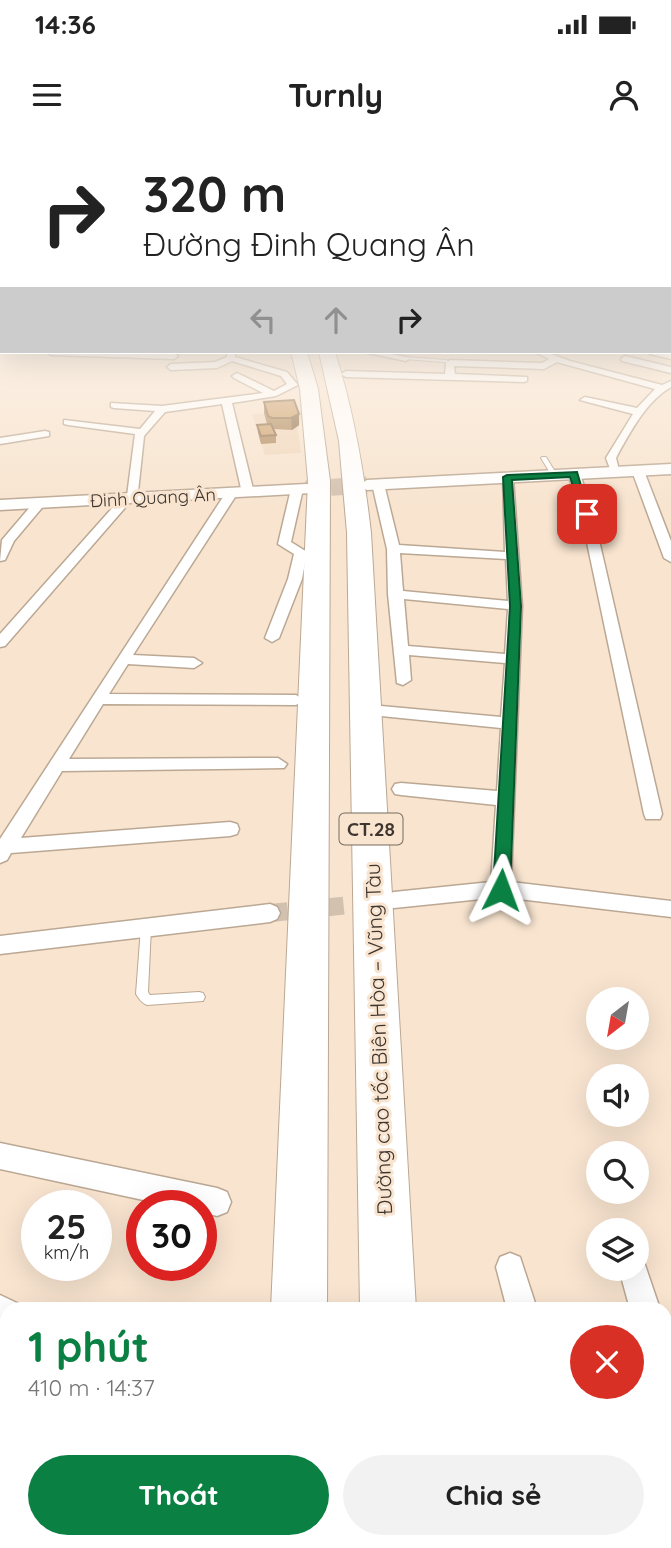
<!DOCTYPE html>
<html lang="vi">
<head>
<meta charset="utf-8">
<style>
  :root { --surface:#fff; --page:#f2f2f2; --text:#222; --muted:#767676; --accent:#0b8043 }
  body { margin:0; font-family:Quicksand,sans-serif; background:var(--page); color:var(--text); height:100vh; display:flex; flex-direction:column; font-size:26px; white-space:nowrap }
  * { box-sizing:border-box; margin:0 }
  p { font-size:23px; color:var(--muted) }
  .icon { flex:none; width:38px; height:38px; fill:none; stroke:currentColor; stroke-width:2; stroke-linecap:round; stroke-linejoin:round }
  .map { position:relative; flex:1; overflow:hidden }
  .drawer { position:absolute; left:0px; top:1162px; width:672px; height:247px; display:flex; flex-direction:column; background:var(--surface); border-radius:21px 21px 0 0; box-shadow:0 7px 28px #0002 }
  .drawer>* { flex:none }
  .banner { position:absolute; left:0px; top:0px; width:672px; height:214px; box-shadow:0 7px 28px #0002; background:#fff; color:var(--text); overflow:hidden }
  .needle { width:46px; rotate:211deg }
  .buttons { position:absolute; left:586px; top:847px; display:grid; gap:14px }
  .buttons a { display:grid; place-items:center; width:63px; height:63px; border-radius:50%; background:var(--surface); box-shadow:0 7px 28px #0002; font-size:35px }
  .speed { position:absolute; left:21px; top:1050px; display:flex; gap:14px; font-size:35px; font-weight:700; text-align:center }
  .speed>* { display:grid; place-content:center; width:91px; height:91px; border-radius:50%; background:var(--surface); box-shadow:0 7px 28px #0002; line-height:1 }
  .speed small { font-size:18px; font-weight:400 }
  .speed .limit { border:10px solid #d22; background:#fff; color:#111 }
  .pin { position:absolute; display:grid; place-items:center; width:60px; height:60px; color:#fff; margin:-30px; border-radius:14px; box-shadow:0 4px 10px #0006 }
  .me { position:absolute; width:77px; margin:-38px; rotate:3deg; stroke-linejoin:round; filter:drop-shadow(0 0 5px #0008) }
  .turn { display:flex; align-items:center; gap:24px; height:147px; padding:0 28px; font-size:32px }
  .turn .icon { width:91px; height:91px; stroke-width:2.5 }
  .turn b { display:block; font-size:49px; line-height:60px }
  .lanes { display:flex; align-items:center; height:66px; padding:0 28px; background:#0003; justify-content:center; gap:35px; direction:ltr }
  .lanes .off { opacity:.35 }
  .round { display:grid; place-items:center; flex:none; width:74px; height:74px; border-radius:37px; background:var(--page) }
  .head { display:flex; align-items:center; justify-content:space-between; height:119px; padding:0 28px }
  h1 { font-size:42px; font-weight:700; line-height:52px; color:var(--accent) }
  .cta { display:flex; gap:14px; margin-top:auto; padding:14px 28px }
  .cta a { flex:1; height:80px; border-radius:42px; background:var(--accent); color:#fff; font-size:28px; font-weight:700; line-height:80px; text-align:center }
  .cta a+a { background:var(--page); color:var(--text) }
  .status { display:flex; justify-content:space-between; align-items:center; height:49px; padding:0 35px; background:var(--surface); direction:ltr }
  .status svg { height:19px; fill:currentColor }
  header { display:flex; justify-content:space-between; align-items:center; height:91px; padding:0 28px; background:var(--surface); font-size:32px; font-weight:700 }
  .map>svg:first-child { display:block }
  .built { fill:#f1d8bd }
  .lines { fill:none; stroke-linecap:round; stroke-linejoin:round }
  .street-tunnel { stroke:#d3c1af; stroke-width:18; stroke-dasharray:18 10; stroke-linecap:butt }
  .secondary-tunnel { stroke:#d3c1af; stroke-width:17; stroke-dasharray:17 8; stroke-linecap:butt }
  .lane-casing { stroke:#bba894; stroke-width:2 }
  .street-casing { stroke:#bba894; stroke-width:3 }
  .secondary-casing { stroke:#bba894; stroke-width:3 }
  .highway-casing { stroke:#bba894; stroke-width:2 }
  .lane { fill:#fff; fill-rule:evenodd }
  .street { fill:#fff; fill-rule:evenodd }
  .secondary { fill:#fff; fill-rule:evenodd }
  .highway { fill:#fff; fill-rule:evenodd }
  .wall { fill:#b18a5c }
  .shaded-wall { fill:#90704b }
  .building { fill:#cea06b; stroke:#90704b; stroke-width:2 }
  .route { fill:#0b8043; stroke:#07532c; stroke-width:2 }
  .labels { text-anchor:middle; stroke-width:6; stroke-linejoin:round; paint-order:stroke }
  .far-street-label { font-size:18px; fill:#3e362e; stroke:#f8e4cf }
  .shield { fill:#f8e4cf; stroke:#766a5e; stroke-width:2 }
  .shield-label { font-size:19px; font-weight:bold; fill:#3e362e }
  .street-label { font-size:21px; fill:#3e362e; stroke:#f8e4cf }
</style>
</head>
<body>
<div class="status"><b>14:36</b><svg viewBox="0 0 49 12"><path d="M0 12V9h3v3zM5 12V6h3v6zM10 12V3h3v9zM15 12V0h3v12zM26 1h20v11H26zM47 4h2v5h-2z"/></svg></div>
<header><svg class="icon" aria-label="menu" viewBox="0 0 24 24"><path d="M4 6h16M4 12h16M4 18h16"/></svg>Turnly<svg class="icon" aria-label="person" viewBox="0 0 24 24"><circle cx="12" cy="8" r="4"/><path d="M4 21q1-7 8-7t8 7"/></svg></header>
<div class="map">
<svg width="671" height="1408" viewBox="0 0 671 1408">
  <rect width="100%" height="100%" fill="#f8e4cf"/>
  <path class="built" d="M304,271L298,289L301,313L265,315L252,274Z"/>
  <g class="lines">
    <path class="street-tunnel" d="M270,773L380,762"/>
    <path class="secondary-tunnel" d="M306,349L367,345"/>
    <g class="lane-casing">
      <path id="lane" d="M406,217L446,220L452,223L450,224L445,222L404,219Z
        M542,317H546L557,335L556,336H552L541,318Z
        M146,783L150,784L151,787L148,852L150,855L199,852L203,853L205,857L203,861L147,865C142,863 139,859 136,854L141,787L142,784Z"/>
    </g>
    <g class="street-casing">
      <path id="street" d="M0,175H2V177H0Z
        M0,204H2V210H0Z
        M47,212L174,213L178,216L174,219L51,215Z
        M227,212H235V217L287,232L298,245L276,256L232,263L254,353L252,355L242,353L222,264L165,272L144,296L137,361L130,362L5,506L0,507V494L122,357L127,356L135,294L68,285L64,284V280L140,289L155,271L114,268L111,267V263L162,266L263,253L234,238L232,236L237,233L274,251L287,244L281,236L232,221L217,228L171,230L167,227L171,224L215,222L227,217Z
        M363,212H382L410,218L406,221Z
        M535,212H546L570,221L662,245L671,241V247C646,262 633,288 619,312L616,318L620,334H612L606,318L633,274L580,260L585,257L637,268L655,249L557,222L544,229L454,226L455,234L527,237V241L524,242L346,237L341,234L346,231L445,234L446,223L450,220L542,223L549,219Z
        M649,212L671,213V219L650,214Z
        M625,216L671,227V233L622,221L621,219Z
        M45,291L49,292V296L0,304V298Z
        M638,328L644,331L671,401V422L664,418L632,331Z
        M574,331L580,334L593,374L662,674L660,679H646L644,674L581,374L568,334Z
        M503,335L513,337L522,466L511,742L671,761V777L501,757L394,768L387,766L384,760L387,754L394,752L491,742L496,665L401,655L395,654L392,649L395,644L401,643L497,651L501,588L381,576L373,571L381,566L501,577L505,523L409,515L411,540L403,545L397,543L388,454L387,409L372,344L378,341L384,344L399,405L505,412ZM400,413L506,419L508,461L403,451ZM404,459L508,469L505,514L408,506Z
        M297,346L303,349L291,402L307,412L302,439L279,498L272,502L265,498L288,439L294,414L278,404L291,349Z
        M231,351L237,354L133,515L194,518L202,523L194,528L128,524L109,554L296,555L304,560L296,565L103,564L69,619L278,618L287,624L284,628L62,631L21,698L230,682L237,684L239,689L237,694L230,696L11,713L7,720L0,723V699L225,354Z
        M36,360L46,363L14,401L5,420L0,421L2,400Z
        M270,764L277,767L280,773L277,779L270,782L0,814V796Z
        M0,1003L217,1048L227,1052L231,1062L227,1072L217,1076L201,1072V1066H171L0,1029Z
        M510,1113L520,1117L537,1169H507L496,1127L500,1117Z
        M637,1116L643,1119L660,1169H630L619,1129H637Z
        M0,1155L17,1163L20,1169H7V1188L0,1185Z
        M665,1219L671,1221V1270L665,1267Z
        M571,1402H605L607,1408H573Z"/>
    </g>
    <g class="secondary-casing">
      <path id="secondary" d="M671,324V334L367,350L359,345L367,340Z
        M306,344L312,345L314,349L312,353L0,370V360Z"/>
    </g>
    <g class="highway-casing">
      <path id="highway" d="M291,212H307L318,249L330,341L327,1169H271L308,341L300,249Z
        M319,212H335C354,272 364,331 371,393L416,1169H360L347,393L339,301Z
        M261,1402H327V1408H261Z
        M361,1402H427V1408H361Z"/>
    </g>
    <use href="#lane" class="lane"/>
    <use href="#street" class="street"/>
    <use href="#secondary" class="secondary"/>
    <use href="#highway" class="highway"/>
  </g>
  <path class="wall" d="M294,260L299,285L292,290L273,289L276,295V303L261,304L258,293L257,285L267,284L264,273V262Z"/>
  <path class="shaded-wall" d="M299,274V285L292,290L291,278Z"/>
  <path class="building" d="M294,260L299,274L291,278H272L268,276L264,262Z
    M271,284L276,295L261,296L257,285Z"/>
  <linearGradient id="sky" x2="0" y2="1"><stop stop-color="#78bede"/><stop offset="0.47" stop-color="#fcf3e9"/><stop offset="1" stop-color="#fcf3e9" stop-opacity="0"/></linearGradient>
  <rect width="671" height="372" fill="url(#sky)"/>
  <path class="route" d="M577,332L590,376L582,374L570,337L512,340L521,466L510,750L507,754H495L493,750L510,466L503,337L507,335Z"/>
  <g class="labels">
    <g class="far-street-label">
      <text transform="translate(153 358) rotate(-3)" y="6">Đinh Quang Ân</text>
    </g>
    <rect class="shield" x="339.5" y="673.5" width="63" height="31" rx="5"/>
    <g class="shield-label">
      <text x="371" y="696">CT.28</text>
    </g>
    <g class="street-label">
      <text transform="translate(379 899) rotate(-92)" y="7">Đường cao tốc Biên Hòa – Vũng Tàu</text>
    </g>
  </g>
</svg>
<div class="buttons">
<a><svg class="needle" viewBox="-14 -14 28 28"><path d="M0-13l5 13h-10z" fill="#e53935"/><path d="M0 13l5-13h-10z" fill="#767676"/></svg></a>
<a><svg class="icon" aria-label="sound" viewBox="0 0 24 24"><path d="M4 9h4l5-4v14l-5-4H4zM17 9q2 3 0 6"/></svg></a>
<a><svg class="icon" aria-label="search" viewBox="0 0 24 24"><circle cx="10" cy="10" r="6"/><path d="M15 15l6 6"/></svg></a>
<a><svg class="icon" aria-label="layers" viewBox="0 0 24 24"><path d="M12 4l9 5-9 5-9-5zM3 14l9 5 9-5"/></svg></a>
</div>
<div class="speed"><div>25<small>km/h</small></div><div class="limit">30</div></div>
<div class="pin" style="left:587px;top:374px;background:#d93025"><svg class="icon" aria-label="arrive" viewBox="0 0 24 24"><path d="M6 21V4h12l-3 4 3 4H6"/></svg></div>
<svg class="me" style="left:501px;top:750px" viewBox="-20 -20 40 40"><path d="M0-17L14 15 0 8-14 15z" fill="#0b8043" stroke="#fff" stroke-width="4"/></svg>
<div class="banner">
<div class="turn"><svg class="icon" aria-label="right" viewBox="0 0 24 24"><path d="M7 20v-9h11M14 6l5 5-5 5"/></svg><div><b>320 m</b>Đường Đinh Quang Ân</div></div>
<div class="lanes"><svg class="icon off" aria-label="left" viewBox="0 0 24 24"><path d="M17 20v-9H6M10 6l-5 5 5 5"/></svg><svg class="icon off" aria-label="ahead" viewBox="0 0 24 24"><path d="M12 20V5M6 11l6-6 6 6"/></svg><svg class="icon" aria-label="right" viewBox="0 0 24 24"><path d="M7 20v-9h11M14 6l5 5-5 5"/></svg></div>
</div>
<section class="drawer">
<div class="head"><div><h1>1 phút</h1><p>410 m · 14:37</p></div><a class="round" style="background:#d93025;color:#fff"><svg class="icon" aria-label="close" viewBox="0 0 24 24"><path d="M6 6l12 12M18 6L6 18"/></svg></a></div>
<div class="cta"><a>Thoát</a><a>Chia sẻ</a></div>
</section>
</div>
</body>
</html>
